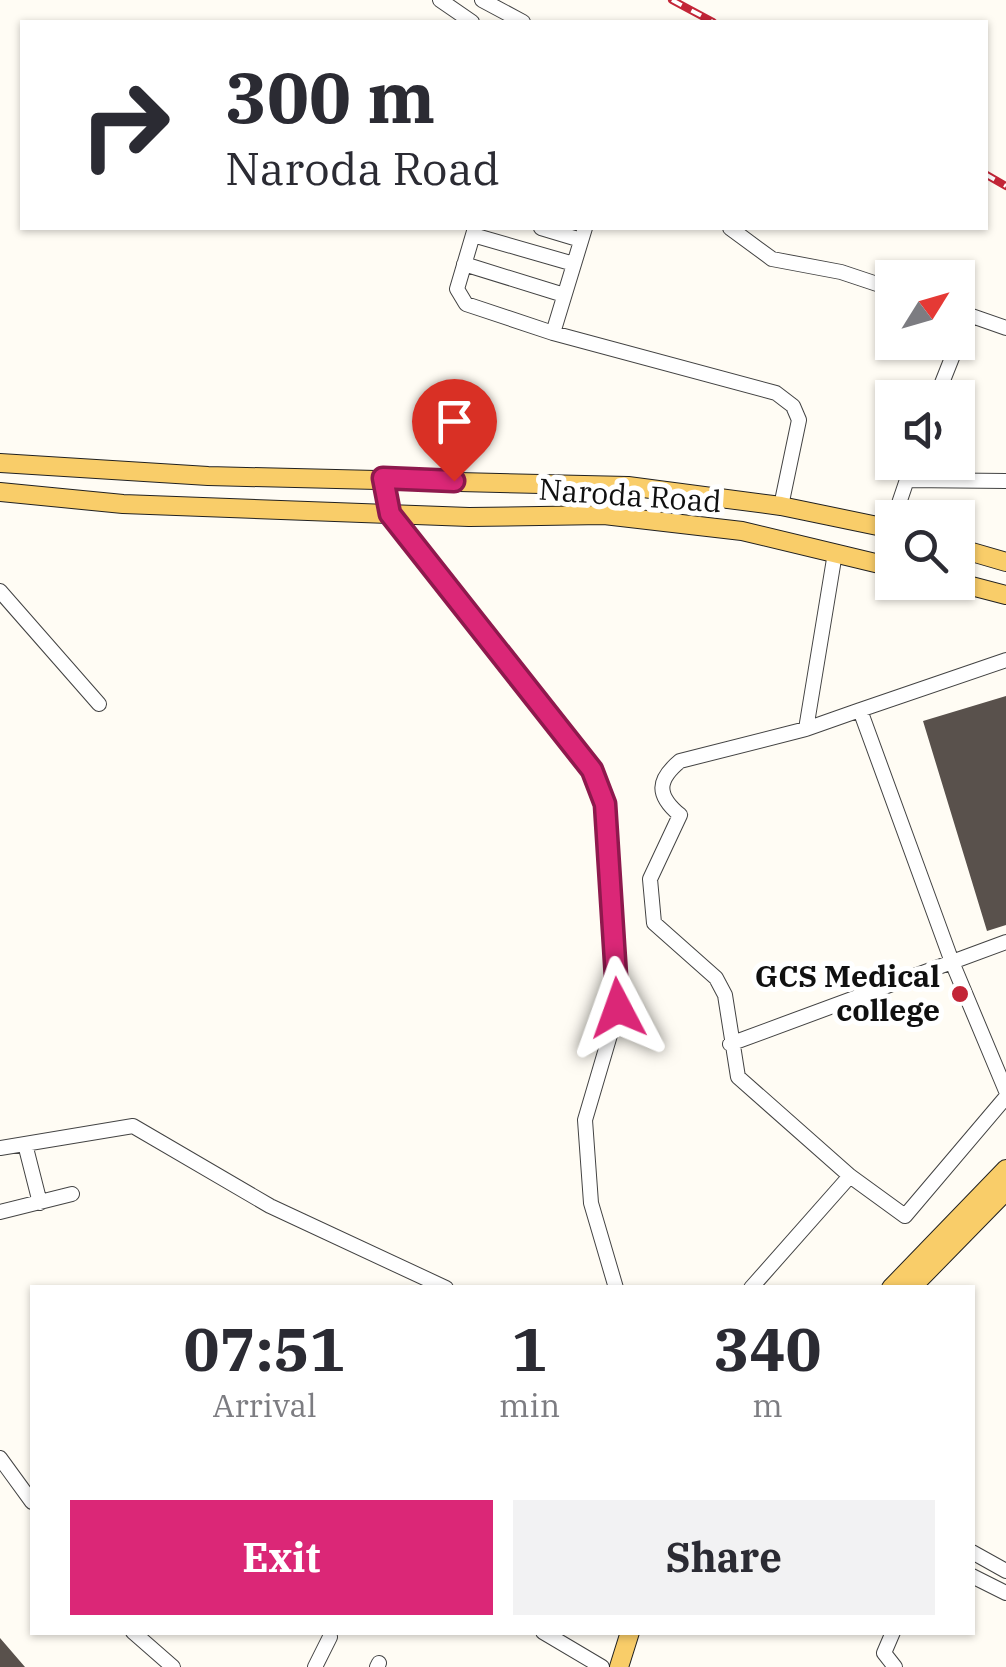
<!DOCTYPE html>
<html lang="en">
<head>
<meta charset="utf-8">
<style>
  :root { --surface:#fff; --page:#f2f2f3; --text:#2b2b33; --muted:#7c7c81; --accent:#db2777 }
  body { margin:0; font-family:"IBM Plex Serif",serif; background:var(--page); color:var(--text); height:100vh; display:flex; flex-direction:column; font-size:38px; white-space:nowrap }
  * { box-sizing:border-box; margin:0 }
  p { font-size:32px; color:var(--muted) }
  .icon { flex:none; width:55px; height:55px; fill:none; stroke:currentColor; stroke-width:2; stroke-linecap:round; stroke-linejoin:round }
  .map { position:relative; flex:1; overflow:hidden }
  .details { position:absolute; left:30px; top:1285px; width:945px; height:350px; display:flex; flex-direction:column; background:var(--surface); border-radius:0px; box-shadow:0 2px 8px #0004 }
  .details>* { flex:none }
  .hud { position:absolute; left:20px; top:20px; width:968px; height:210px; border-radius:0px; box-shadow:0 2px 8px #0004; background:#fff; color:var(--text); overflow:hidden }
  .needle { width:65px; rotate:53deg }
  .fabs { position:absolute; left:875px; top:260px; display:grid; gap:20px }
  .fabs a { display:grid; place-items:center; width:100px; height:100px; border-radius:0px; background:var(--surface); box-shadow:0 2px 8px #0004; font-size:50px }
  .pin { position:absolute; display:grid; place-items:center; width:85px; height:85px; color:#fff; margin:-102px -42px; border-radius:50% 50% 50% 0; rotate:-45deg; box-shadow:0 0 10px #0007 }
  .pin .icon { rotate:45deg }
  .me { position:absolute; width:110px; margin:-55px; rotate:356deg; stroke-linejoin:round; filter:drop-shadow(0 0 8px #0008) }
  .turn { display:flex; align-items:center; gap:35px; height:210px; padding:0 40px; font-size:45px }
  .turn .icon { width:130px; height:130px; stroke-width:2.5 }
  .turn b { display:block; font-size:70px; line-height:85px }
  .eta { display:flex; justify-content:space-evenly; align-items:center; height:170px; text-align:center }
  .eta b { font-size:60px; font-weight:800; line-height:70px }
  .button { display:flex; gap:20px; margin-top:auto; padding:20px 40px }
  .button a { flex:1; height:115px; border-radius:0px; background:var(--accent); color:#fff; font-size:40px; font-weight:800; line-height:115px; text-align:center }
  .button a+a { background:var(--page); color:var(--text) }
  .map>svg:first-child { display:block }
  .building { fill:#59514c }
  .lines { fill:none; stroke-linecap:round; stroke-linejoin:round }
  .minor-casing { stroke:#434343; stroke-width:16 }
  .major-casing { stroke:#212121; stroke-width:20 }
  .minor { stroke:#fff; stroke-width:14 }
  .major { stroke:#f9cd69; stroke-width:18 }
  .rail-casing { stroke:#c32537; stroke-width:8 }
  .rail { stroke:#fff; stroke-width:4; stroke-dasharray:11; stroke-linecap:butt }
  .route-casing { stroke:#8e194d; stroke-width:25 }
  .route { stroke:#db2777; stroke-width:18 }
  .poi-dot { fill:#c32537; stroke:#fff; stroke-width:4 }
  .labels { text-anchor:middle; stroke-width:10; stroke-linejoin:round; paint-order:stroke }
  .street-label { font-size:30px; fill:#101010; stroke:#fff }
  .poi-label { font-size:30px; font-weight:bold; fill:#101010; stroke:#fff; text-anchor:end }
</style>
</head>
<body>
<div class="map">
<svg width="1006" height="1667" viewBox="0 0 1006 1667">
  <rect width="100%" height="100%" fill="#fffcf4"/>
  <path class="building" d="M1006,696V925L987,931L923,721Z
    M0,1638L25,1667H0Z"/>
  <g class="lines">
    <g class="minor-casing">
      <path id="minor" d="M440,0L472,22
        M482,0L523,22
        M475,228L457,289L466,304L553,333L776,393L793,406L799,420L781,506
        M541,228L581,240
        M730,228L772,259L841,272L892,289
        M473,235L574,264
        M464,264L564,295
        M969,315L1006,328
        M553,333L585,228
        M936,398L969,315L958,312
        M383,478L390,514L569,737L592,770L605,804L618,1008L585,1120L591,1203L616,1288
        M907,480L1006,481
        M894,518L913,462
        M835,553L806,729L680,761C657,780 656,795 680,815L650,879L654,923L716,978L725,995L738,1077L850,1176L905,1216L1006,1097
        M0,591L99,704
        M860,710L1006,660
        M806,729L860,710L952,962L1006,942
        M730,1044L952,962L1006,1091
        M25,1144L40,1203
        M0,1148L133,1126L270,1206L446,1288
        M0,1212L72,1194
        M751,1288L850,1176
        M0,1458L32,1502
        M972,1552L1006,1571
        M972,1576L1006,1593
        M133,1632L173,1667
        M543,1632L602,1667
        M893,1632L884,1653L895,1667
        M315,1667L330,1637
        M377,1667L379,1663"/>
    </g>
    <g class="major-casing">
      <path id="major" d="M0,463L208,476L628,486L781,506L892,529
        M0,492L123,504L469,517L604,515L742,531L892,567
        M958,548L1006,562
        M956,582L1006,595
        M891,1288L1006,1169
        M911,1288L1006,1191
        M619,1667L630,1632"/>
    </g>
    <use href="#minor" class="minor"/>
    <use href="#major" class="major"/>
    <g class="rail-casing">
      <path id="rail" d="M672,0L713,22
        M985,174L1006,186"/>
    </g>
    <use href="#rail" class="rail"/>
  </g>
  <g class="lines">
    <g class="route-casing">
      <path id="route" d="M454,481L383,478L390,514L592,770L605,804L618,1008"/>
    </g>
    <use href="#route" class="route"/>
  </g>
  <circle class="poi-dot" cx="960" cy="994" r="10"/>
  <g class="labels">
    <g class="street-label">
      <text transform="translate(630 496) rotate(4)" y="10">Naroda Road</text>
    </g>
    <g class="poi-label">
      <text x="940" y="987">GCS Medical<tspan x="940" dy="34">college</tspan></text>
    </g>
  </g>
</svg>
<div class="fabs">
<a><svg class="needle" viewBox="-14 -14 28 28"><path d="M0-13l5 13h-10z" fill="#e53935"/><path d="M0 13l5-13h-10z" fill="#7c7c81"/></svg></a>
<a><svg class="icon" aria-label="sound" viewBox="0 0 24 24"><path d="M4 9h4l5-4v14l-5-4H4zM17 9q2 3 0 6"/></svg></a>
<a><svg class="icon" aria-label="search" viewBox="0 0 24 24"><circle cx="10" cy="10" r="6"/><path d="M15 15l6 6"/></svg></a>
</div>
<div class="pin" style="left:454px;top:481px;background:#d93025"><svg class="icon" aria-label="arrive" viewBox="0 0 24 24"><path d="M6 21V4h12l-3 4 3 4H6"/></svg></div>
<svg class="me" style="left:618px;top:1008px" viewBox="-20 -20 40 40"><path d="M0-17L14 15 0 8-14 15z" fill="#db2777" stroke="#fff" stroke-width="4"/></svg>
<div class="hud">
<div class="turn"><svg class="icon" aria-label="right" viewBox="0 0 24 24"><path d="M7 20v-9h11M14 6l5 5-5 5"/></svg><div><b>300 m</b>Naroda Road</div></div>
</div>
<section class="details">
<div class="eta">
<div><b>07:51</b><p>Arrival</p></div>
<div><b>1</b><p>min</p></div>
<div><b>340</b><p>m</p></div>
</div>
<div class="button"><a>Exit</a><a>Share</a></div>
</section>
</div>
</body>
</html>
